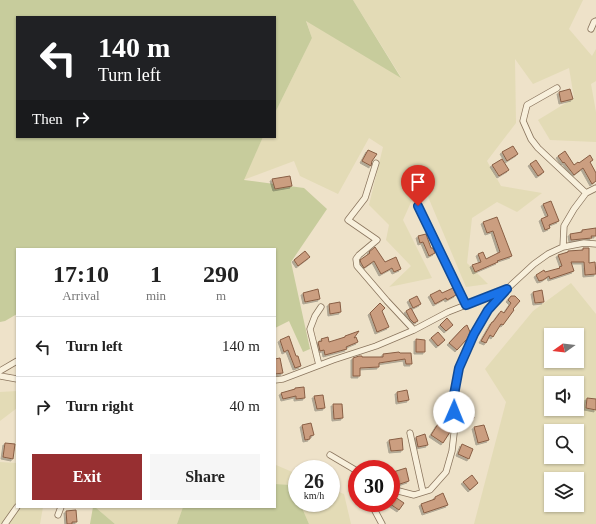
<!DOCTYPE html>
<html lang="en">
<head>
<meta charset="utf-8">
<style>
  :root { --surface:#fff; --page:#f6f6f6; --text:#222; --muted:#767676; --line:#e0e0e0; --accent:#972f31 }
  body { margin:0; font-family:Georgia,serif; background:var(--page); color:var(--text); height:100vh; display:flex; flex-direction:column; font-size:15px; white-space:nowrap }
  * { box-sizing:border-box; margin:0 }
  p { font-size:13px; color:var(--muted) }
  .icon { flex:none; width:22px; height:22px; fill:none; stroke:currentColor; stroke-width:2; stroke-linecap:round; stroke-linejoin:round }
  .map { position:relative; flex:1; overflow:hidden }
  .drawer { position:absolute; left:16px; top:248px; width:260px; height:260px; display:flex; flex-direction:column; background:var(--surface); border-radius:0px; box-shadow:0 1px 3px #0004 }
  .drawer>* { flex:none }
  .hud { position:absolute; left:16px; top:16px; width:260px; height:122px; border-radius:0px; box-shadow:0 1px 3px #0004; background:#202124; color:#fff; overflow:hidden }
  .needle { width:26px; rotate:256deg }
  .fabs { position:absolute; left:544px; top:328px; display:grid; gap:8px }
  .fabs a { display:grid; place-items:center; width:40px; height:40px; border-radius:0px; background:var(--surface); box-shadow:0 1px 3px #0004; font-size:20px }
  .speed { position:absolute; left:288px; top:460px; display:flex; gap:8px; font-size:20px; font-weight:700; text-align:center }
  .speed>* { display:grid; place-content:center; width:52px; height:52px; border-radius:50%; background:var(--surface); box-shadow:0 1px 3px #0004; line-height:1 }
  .speed small { font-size:10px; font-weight:400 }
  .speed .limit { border:6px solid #d22; background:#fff; color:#111 }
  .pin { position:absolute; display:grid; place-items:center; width:34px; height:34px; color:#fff; margin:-41px -17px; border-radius:50% 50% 50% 0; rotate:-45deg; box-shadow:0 0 4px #0007 }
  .pin .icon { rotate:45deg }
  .me { position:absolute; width:44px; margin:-22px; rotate:1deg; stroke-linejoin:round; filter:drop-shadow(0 0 3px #0008) }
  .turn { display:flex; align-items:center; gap:14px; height:84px; padding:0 16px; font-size:18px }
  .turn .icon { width:52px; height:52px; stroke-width:2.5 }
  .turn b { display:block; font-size:28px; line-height:34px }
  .then { display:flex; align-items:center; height:38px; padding:0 16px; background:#0003; gap:8px; font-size:15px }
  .eta { display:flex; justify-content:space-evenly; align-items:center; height:68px; text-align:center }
  .eta b { font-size:24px; font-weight:600; line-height:28px }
  .cta { display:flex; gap:8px; margin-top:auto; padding:8px 16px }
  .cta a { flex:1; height:46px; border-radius:0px; background:var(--accent); color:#fff; font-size:16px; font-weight:600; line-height:46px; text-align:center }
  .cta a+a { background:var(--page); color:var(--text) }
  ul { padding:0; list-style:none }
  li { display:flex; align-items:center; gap:12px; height:60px; padding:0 16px; border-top:1px solid var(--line) }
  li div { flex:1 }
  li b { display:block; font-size:15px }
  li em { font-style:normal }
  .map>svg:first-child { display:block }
  .farmland { fill:#e3dbb6; fill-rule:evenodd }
  .green { fill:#c7cc9c }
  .building { fill:#cb9e80; stroke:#885e44; filter:url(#shadow) }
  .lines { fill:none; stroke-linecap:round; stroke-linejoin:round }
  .minor-casing { stroke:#8a755e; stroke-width:7 }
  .minor { stroke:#f8f0dc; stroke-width:5.5 }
  .route-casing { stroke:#114b97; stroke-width:10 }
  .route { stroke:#1a73e8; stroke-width:7 }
</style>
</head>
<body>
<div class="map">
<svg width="596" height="524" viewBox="0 0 596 524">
  <defs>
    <filter id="shadow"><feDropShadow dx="-2" dy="2" stdDeviation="0" flood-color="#0004"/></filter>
  </defs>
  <rect width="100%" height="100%" fill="#eee2c9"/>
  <path class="farmland" d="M353,0H583L569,29L592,56L596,49V81L591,84L596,112V142L550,140L538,120L574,98L569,68L533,84L515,59L516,123L487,161L501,186L542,193L517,212L497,202L472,218L467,263L488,284L466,287L421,180L403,220L432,278L389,287L411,266L386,240L389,225L369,205L383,147L369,138L338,194L300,176L294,161L243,180L263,137H275V113L312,38L306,20L401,77Z
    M571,283L596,314V524H474L506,402L485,369L533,311ZM551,335H577V361H551ZM551,383H577V409H551ZM551,431H577V457H551ZM551,479H577V505H551Z
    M17,391V408L0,421V392Z
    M0,462L17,463V507H43L40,524H0Z
    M276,465L297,474V495L293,485L275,484V466Z
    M331,489L344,494L351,524H309L300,503H331Z
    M95,507H183L177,524H115Z"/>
  <path class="green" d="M0,0H353L401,78L306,21L312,38L275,113V17H17V137H263L244,180L304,188L327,209L291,262L310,349L303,352L289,321L275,328V249H17V314L5,321L0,322Z
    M275,484L293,485L297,495V503H300L309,524H177L183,507H275Z
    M93,507H95L115,524H90Z"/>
  <path class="building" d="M570,89L573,99L561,102L559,92Z
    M513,146L518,154L507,161L502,152Z
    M368,150L377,154L372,161L371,166L362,161Z
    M565,151L574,165L578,162L579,163L590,155L593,160L590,162L596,173V181L592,184L583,168L574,175L564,162L563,163L558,156Z
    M502,159L509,170L499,176L492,165Z
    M536,160L544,172L538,176L530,164Z
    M290,176L292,186L275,189L272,179Z
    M551,201L559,221L549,225L550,228L545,230L541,219L548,216L543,204Z
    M497,217L512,256L497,261L498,262L475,272L472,265L481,262L478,254L483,252L486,259L500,252L493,231L487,233L483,222Z
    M596,228V236H591L592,238L571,240L570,234L582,232V230Z
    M426,234L431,248H433L435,253L429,256L423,242L420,243L418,236Z
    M375,247L385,262L396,257L401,269L394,272L392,268L381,274L374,261L364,268L361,263L360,260L370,253L369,252Z
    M583,248H589V263L595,262L596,274L585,275L584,262H571L574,271L550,279L549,276L543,280L539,281L536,275L544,270L545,272L560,268L559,267L562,266L558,255L568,252V251L583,250Z
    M305,251L310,257L298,266L294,260Z
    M453,288L456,295L447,300L446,298L435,304L430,295L440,290L442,293Z
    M318,289L320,299L305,302L303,293Z
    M542,290L544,302L535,303L533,292Z
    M417,296L421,304L413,308L409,300Z
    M511,296H515L520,301L513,309L514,310L503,325L501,324L493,337L490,335L486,343L481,341L492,322H493L501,311L504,313L511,303L508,300Z
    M340,302L341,312L330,314L329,304Z
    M380,303L385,308L382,311L389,327L377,332L370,313Z
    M411,308L418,321L414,323L410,319L406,311Z
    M447,318L453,325L446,331L440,325Z
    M467,325L470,332L467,340H466L457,350L449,343L464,327Z
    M359,331L354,338L356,337L358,342L346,347L347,349L325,355L324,350L320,351L318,342L322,341L321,339L328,337L329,342L345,337V336Z
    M438,332L445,340L438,346L431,338Z
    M289,336L296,356H298L301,366L295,368L288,350L284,352L280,340Z
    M416,339L425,340V352H416Z
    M399,352L400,353H411L412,364H406L405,359L379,363V367L360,368V376H353V358L359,356H362V357H383V354Z
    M280,358L283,373L275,374V359Z
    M304,387L305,398L296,399V396L283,399L281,393L295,389V388Z
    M407,390L409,400L398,402L397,392Z
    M323,395L325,408L317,409L314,396Z
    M587,398L596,399V410L586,408Z
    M333,404H342L343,418L334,419Z
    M470,406L474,418L466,421L461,408Z
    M311,423L314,435L310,436V439L305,440L302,425Z
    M438,424L450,432L443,443L431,435Z
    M484,425L489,440L478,443L474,427Z
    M425,434L428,445L418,447L416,437Z
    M402,438L403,450L391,451L389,440Z
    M5,443L15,444L13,459L3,457Z
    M462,444L473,449L469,459L458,454Z
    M406,468L409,481L397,485L393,472Z
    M472,475L478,483L470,490L463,482Z
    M443,493L448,505L424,513L421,504L435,499V497Z
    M395,497L404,503L399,510L390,504L391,503V502Z
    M76,510L77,522H72V524H67L66,511Z"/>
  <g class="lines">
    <g class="minor-casing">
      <path id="minor" d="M591,29L594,22L596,21
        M557,88L527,105L523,121L531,139L538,148L586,193
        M376,163L365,198L348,220L377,240L359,255L356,259L357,266L387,301L414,330
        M417,206L466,305
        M563,247L564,226L574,209L586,193L596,188
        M319,365L310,329L315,316L321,307
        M0,371L17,361
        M0,376L17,379
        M275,380L283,379L333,360L376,346L414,330L448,312L507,289L534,264L548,254L563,247L584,243L596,244
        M410,433L423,492
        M330,455L357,471
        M391,489L414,495L430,490L446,472L452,451L455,425L453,400L459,368L474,334L488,310L506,291
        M377,503L374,509L382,524
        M58,515L61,507
        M5,524L17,507"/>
    </g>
    <use href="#minor" class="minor"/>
  </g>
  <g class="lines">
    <g class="route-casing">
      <path id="route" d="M418,206L466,305L507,289L488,310L474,334L459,368L453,400L454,412"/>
    </g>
    <use href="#route" class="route"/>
  </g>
</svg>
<div class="fabs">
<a><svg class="needle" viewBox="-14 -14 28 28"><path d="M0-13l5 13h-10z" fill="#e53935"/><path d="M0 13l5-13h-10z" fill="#767676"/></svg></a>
<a><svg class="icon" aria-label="sound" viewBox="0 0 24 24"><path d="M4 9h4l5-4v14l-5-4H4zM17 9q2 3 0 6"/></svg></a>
<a><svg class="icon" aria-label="search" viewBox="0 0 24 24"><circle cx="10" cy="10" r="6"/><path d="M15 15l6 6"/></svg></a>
<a><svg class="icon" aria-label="layers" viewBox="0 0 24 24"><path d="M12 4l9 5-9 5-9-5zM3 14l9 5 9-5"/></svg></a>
</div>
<div class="speed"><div>26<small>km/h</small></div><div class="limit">30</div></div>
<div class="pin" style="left:418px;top:206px;background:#d93025"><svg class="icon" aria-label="arrive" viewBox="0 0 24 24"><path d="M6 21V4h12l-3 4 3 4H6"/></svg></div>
<svg class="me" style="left:454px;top:412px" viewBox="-20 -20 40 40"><circle r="19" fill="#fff"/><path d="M0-13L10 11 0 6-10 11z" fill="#1a73e8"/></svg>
<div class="hud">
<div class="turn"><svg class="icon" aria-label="left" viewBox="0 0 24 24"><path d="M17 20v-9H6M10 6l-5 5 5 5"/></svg><div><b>140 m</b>Turn left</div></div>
<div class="then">Then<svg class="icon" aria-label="right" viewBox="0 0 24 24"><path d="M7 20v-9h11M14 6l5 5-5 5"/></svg></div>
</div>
<section class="drawer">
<div class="eta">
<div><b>17:10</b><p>Arrival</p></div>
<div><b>1</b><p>min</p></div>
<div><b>290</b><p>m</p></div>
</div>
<ul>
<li><svg class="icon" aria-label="left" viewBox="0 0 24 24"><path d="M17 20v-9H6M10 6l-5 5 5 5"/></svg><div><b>Turn left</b></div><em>140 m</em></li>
<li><svg class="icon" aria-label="right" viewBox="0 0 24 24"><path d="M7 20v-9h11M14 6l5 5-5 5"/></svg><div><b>Turn right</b></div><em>40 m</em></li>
</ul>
<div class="cta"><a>Exit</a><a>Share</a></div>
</section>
</div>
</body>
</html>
